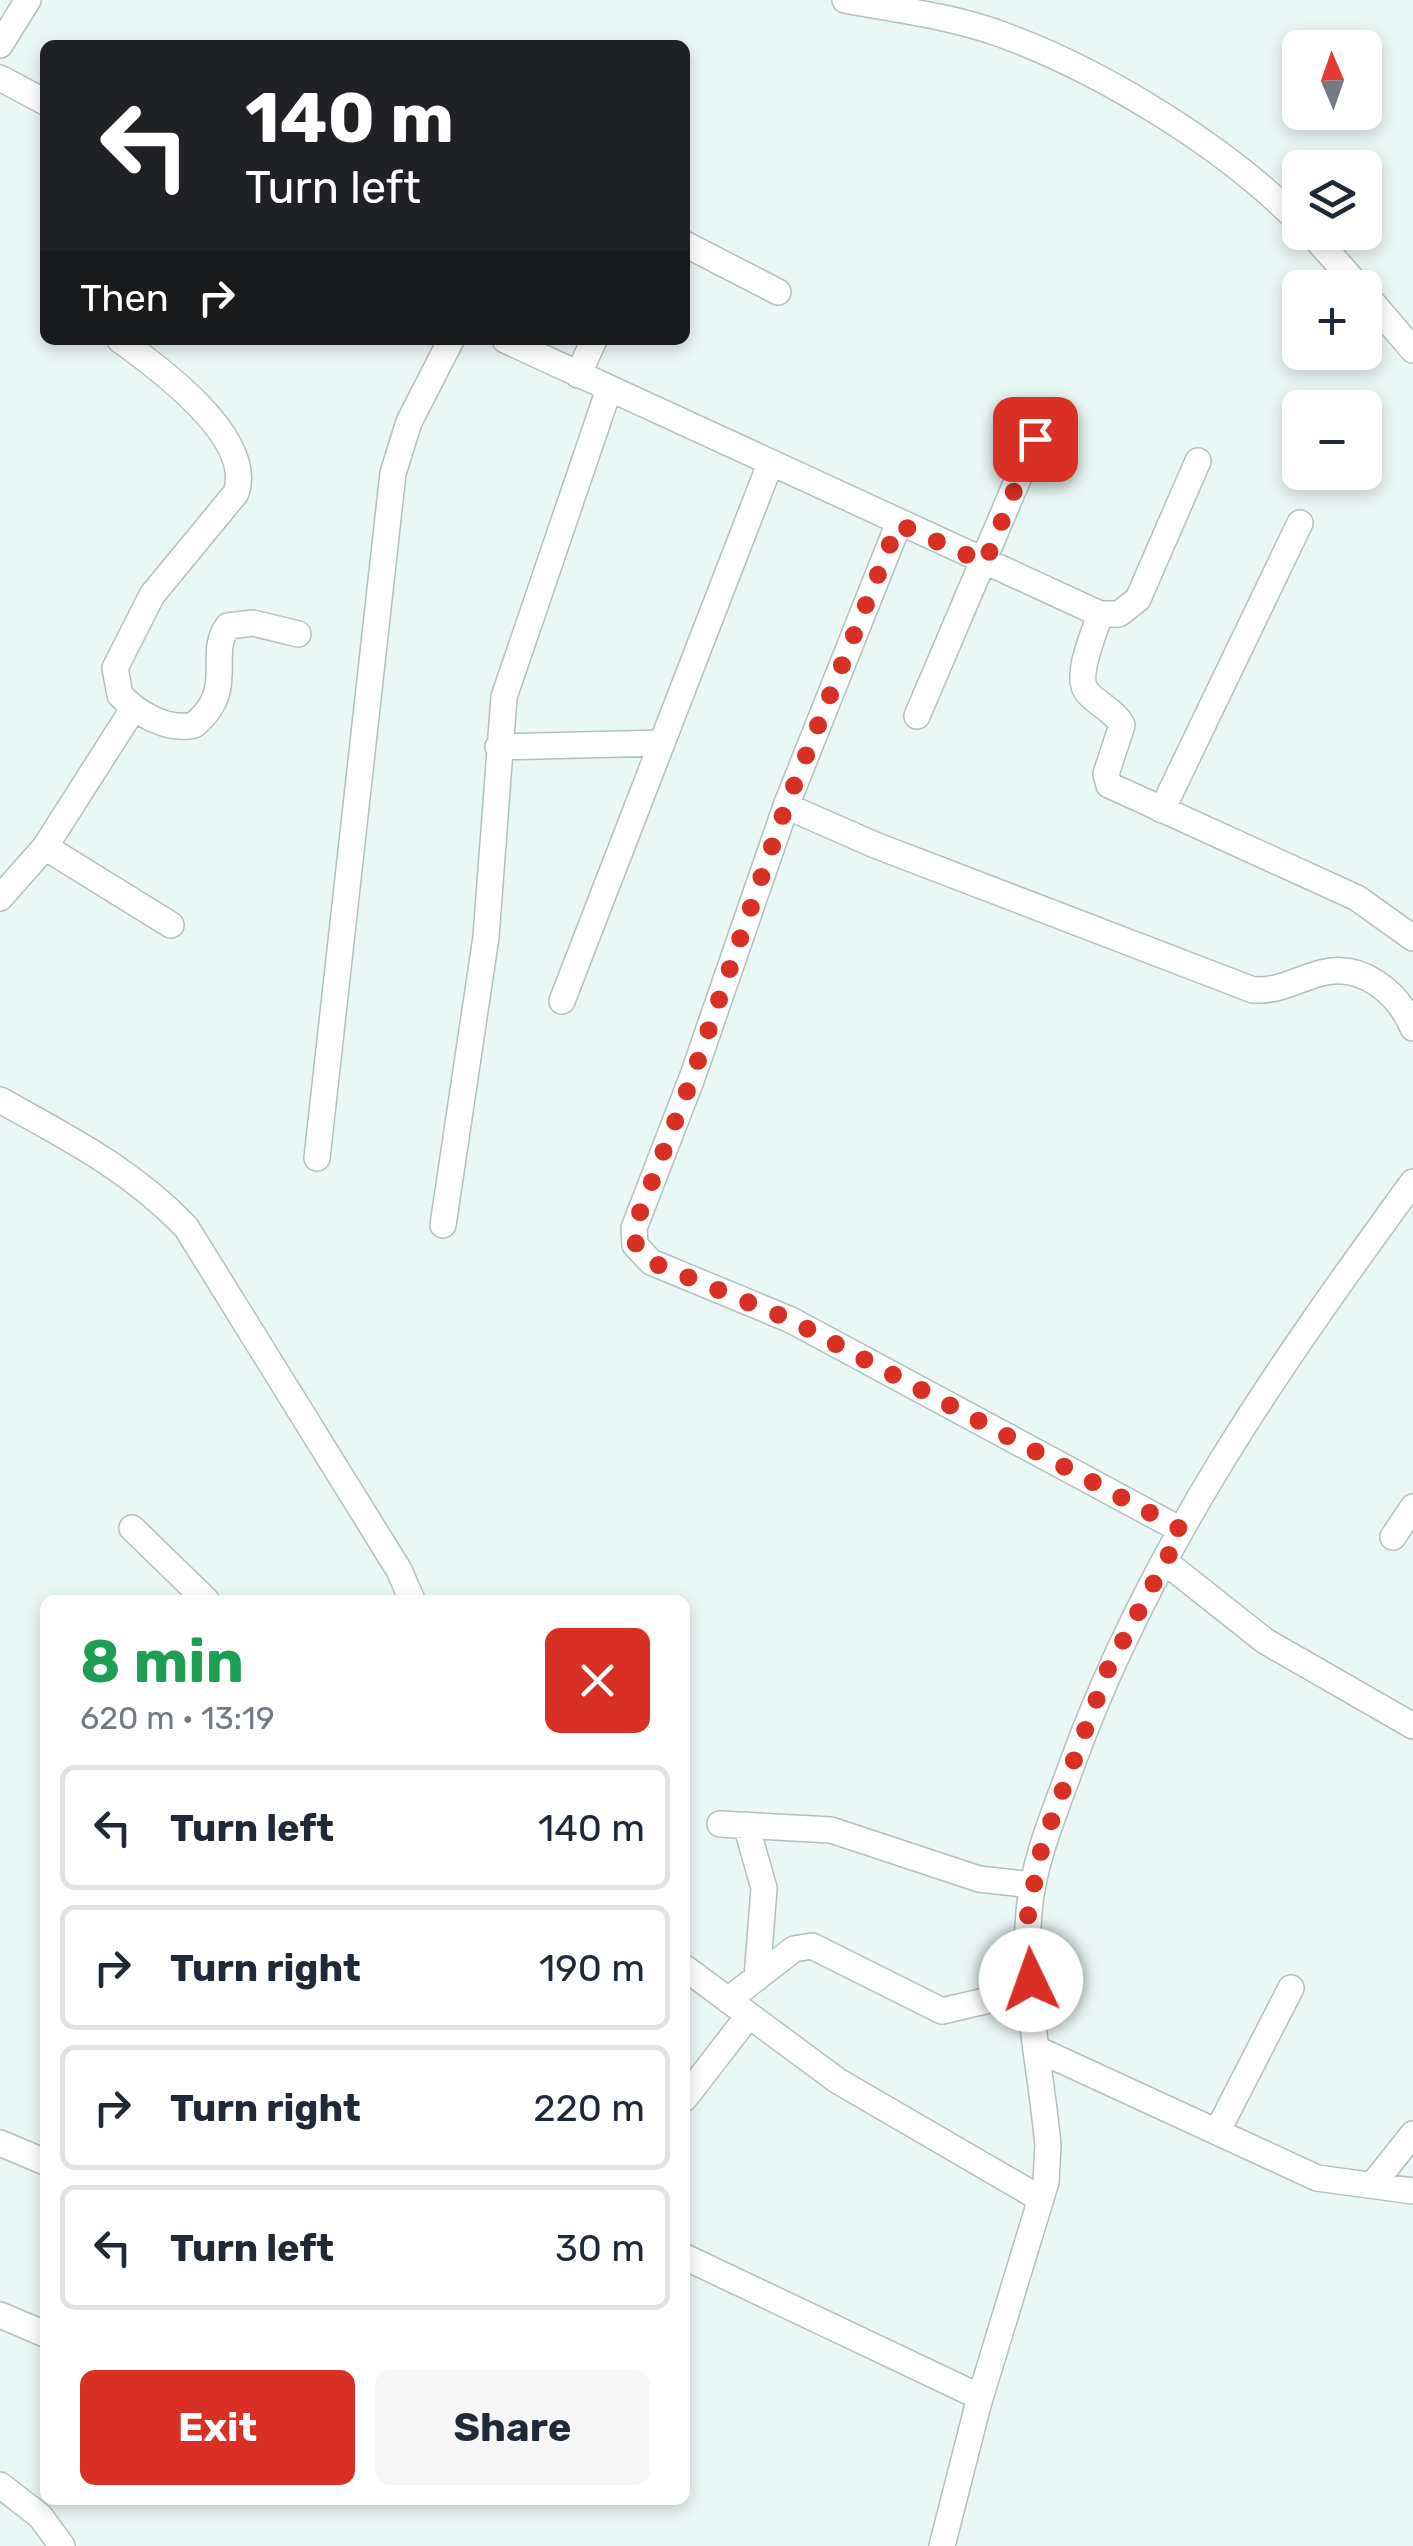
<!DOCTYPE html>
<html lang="en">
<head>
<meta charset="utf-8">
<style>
  :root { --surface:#fff; --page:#f6f6f7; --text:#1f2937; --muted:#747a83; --line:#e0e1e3; --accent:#d93025 }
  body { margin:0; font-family:Rubik,sans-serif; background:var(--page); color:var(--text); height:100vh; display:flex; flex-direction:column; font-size:38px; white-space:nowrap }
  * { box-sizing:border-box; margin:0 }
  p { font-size:32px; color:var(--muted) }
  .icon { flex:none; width:55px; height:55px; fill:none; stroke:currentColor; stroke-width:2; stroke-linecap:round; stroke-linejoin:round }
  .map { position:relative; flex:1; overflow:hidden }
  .sheet { position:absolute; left:40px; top:1595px; width:650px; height:910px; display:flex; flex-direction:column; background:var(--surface); border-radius:15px; box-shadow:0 5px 15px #0003 }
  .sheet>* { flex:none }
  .hud { position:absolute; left:40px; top:40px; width:650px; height:305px; border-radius:15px; box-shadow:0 5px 15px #0003; background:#202124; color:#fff; overflow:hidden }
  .needle { width:65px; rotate:358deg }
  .buttons { position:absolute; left:1282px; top:30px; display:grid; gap:20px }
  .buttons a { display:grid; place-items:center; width:100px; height:100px; border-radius:15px; background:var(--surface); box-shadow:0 5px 15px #0003; font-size:50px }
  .pin { position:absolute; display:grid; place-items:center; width:85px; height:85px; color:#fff; margin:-42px; border-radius:20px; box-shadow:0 5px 15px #0006 }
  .me { position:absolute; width:110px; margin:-55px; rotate:357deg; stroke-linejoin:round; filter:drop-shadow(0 0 8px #0008) }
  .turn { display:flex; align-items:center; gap:35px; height:210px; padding:0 40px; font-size:45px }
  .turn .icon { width:130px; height:130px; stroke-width:2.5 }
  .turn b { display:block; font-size:70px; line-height:85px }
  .then { display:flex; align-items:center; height:95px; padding:0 40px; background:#0003; gap:20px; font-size:38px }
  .round { display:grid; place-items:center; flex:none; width:105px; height:105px; border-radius:15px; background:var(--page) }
  .summary { display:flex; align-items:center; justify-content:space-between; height:170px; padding:0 40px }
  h1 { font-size:60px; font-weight:700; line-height:75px; color:#1e9e55 }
  .button { display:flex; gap:20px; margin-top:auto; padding:20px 40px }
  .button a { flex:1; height:115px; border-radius:15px; background:var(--accent); color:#fff; font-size:40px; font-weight:700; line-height:115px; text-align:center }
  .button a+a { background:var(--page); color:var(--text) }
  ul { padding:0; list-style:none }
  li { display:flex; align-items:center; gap:30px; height:125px; margin:0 20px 15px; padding:0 20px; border:5px solid var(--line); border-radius:15px }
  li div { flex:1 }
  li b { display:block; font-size:38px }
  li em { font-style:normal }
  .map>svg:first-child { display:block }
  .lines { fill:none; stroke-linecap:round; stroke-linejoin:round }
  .street-casing { stroke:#b2c0be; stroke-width:28 }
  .street { stroke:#fff; stroke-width:25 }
  .route { stroke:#d93025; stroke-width:18; stroke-dasharray:0 32.4 }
</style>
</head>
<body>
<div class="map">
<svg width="1413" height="2546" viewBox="0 0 1413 2546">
  <rect width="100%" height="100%" fill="#e9f7f5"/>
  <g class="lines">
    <g class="street-casing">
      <path id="street" d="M845,0C897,10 953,16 1003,35C1102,71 1226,147 1300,223
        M0,45L28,0
        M0,78L45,102
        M1310,232L1360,288
        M685,244L778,292
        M1365,294L1413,350
        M120,340C159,368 255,438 236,493L152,595L115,668L120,695C138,714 167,731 194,725C238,689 206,655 228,626L253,623L298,634
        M505,340L1100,614H1119L1138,599L1198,461
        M578,375L594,340
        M898,525L786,806L692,1078L634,1228L635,1245L651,1262L791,1320L1181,1530
        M1100,614C1095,632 1074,676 1087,692C1098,705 1114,710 1122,725L1106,774L1109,785L1357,898L1413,938
        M917,716L1035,439
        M498,747L662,743
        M786,806L875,845L1253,990C1281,991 1295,980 1321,973C1361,962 1398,992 1413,1028
        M1162,810L1300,523
        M45,847L171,925
        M0,898L45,847L133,709
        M562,1001L770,464
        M0,1100C70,1139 130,1169 186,1227L399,1570L412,1600
        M317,1158L393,473L409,422L451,340
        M443,1225L486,937L504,697L609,389
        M132,1528L206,1600
        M1393,1537L1413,1507
        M1164,1561L1265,1641L1413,1726
        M720,1824L831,1830L979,1879L1033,1885
        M746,1825L764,1888L757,1978
        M685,1968L838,2081L1041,2199
        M728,2000L794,1949L812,1946L942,2011L1032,1990
        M1039,2050L1317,2178L1413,2191
        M685,2098L749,2015
        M1217,2132L1291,1988
        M0,2143L45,2162
        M1374,2183L1413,2134
        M685,2257L980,2397
        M0,2315L45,2334
        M0,2485L40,2516L62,2546
        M942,2546L978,2405L1046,2182L1048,2145C1041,2070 1022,1987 1029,1912C1033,1862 1054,1814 1071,1767C1150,1549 1278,1367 1413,1182"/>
    </g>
    <use href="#street" class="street"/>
  </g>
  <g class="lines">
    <path class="route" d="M1031,1980L1028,1914L1042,1846L1108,1669L1182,1530L791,1320L651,1262L636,1245L634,1228L692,1078L786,806L898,524L985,563L1035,439"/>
  </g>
</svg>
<div class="buttons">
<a><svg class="needle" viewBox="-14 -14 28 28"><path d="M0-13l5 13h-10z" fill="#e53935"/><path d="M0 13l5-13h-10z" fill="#747a83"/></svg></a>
<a><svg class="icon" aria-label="layers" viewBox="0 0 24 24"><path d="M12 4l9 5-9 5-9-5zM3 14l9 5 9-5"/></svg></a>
<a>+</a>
<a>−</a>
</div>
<div class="pin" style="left:1035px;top:439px;background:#d93025"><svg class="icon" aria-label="arrive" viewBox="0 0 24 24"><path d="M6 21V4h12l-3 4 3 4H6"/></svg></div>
<svg class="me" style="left:1031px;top:1980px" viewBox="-20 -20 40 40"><circle r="19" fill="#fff"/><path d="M0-13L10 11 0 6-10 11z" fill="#d93025"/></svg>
<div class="hud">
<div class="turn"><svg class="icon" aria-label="left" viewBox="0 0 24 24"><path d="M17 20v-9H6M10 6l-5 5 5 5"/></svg><div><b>140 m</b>Turn left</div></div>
<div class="then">Then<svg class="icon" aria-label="right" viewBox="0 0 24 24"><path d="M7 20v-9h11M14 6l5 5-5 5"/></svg></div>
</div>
<section class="sheet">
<div class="summary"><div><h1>8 min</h1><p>620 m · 13:19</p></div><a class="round" style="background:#d93025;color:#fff"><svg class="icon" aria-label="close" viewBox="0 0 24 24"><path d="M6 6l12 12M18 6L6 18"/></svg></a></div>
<ul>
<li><svg class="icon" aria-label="left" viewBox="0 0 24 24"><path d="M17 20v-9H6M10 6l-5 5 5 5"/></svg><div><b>Turn left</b></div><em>140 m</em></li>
<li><svg class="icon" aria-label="right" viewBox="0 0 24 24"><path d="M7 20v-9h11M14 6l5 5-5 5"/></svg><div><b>Turn right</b></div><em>190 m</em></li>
<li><svg class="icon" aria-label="right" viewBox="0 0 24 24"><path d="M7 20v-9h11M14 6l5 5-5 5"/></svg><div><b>Turn right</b></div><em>220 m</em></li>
<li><svg class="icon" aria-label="left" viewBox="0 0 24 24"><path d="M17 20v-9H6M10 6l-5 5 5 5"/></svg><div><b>Turn left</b></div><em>30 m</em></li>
</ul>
<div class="button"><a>Exit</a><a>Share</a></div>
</section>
</div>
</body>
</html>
